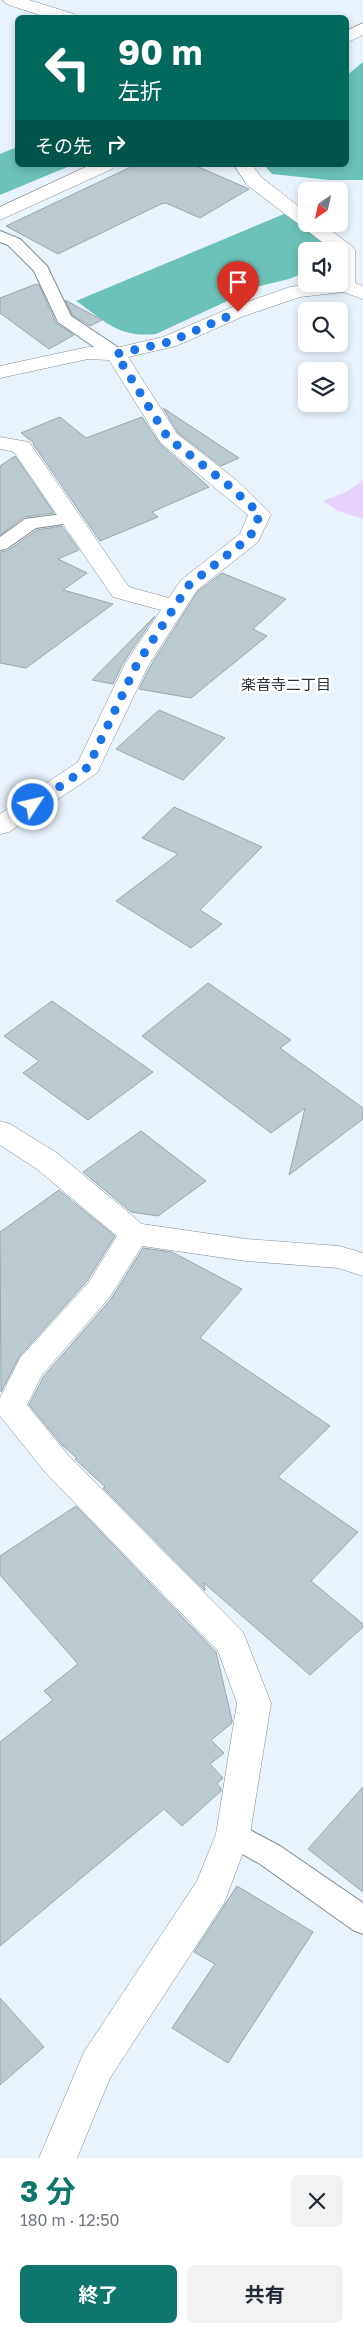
<!DOCTYPE html>
<html lang="ja">
<head>
<meta charset="utf-8">
<style>
  :root { --surface:#fff; --page:#f2f2f3; --text:#1f2937; --muted:#747a83; --accent:#0f766e }
  body { margin:0; font-family:"Golos Text","Noto Sans JP",sans-serif; background:var(--page); color:var(--text); height:100vh; display:flex; flex-direction:column; font-size:19px; white-space:nowrap }
  * { box-sizing:border-box; margin:0 }
  p { font-size:16px; color:var(--muted) }
  .icon { flex:none; width:28px; height:28px; fill:none; stroke:currentColor; stroke-width:2; stroke-linecap:round; stroke-linejoin:round }
  .map { position:relative; height:2158px; overflow:hidden }
  .drawer { display:flex; flex-direction:column; background:var(--surface); flex:1 }
  .drawer>* { flex:none }
  .hud { position:absolute; left:15px; top:15px; width:334px; height:152px; border-radius:8px; box-shadow:0 2px 8px #0003; background:#00695c; color:#fff; overflow:hidden }
  .needle { width:32px; rotate:214deg }
  .controls { position:absolute; left:298px; top:182px; display:grid; gap:10px }
  .controls a { display:grid; place-items:center; width:50px; height:50px; border-radius:8px; background:var(--surface); box-shadow:0 2px 8px #0003; font-size:25px }
  .pin { position:absolute; display:grid; place-items:center; width:42px; height:42px; color:#fff; margin:-51px -21px; border-radius:50% 50% 50% 0; rotate:-45deg; box-shadow:0 0 5px #0007 }
  .pin .icon { rotate:45deg }
  .me { position:absolute; width:55px; margin:-28px; rotate:55deg; stroke-linejoin:round; filter:drop-shadow(0 0 4px #0008) }
  .turn { display:flex; align-items:center; gap:18px; height:105px; padding:0 20px; font-size:22px }
  .turn .icon { width:65px; height:65px; stroke-width:2.5 }
  .turn b { display:block; font-size:35px; line-height:42px }
  .then { display:flex; align-items:center; height:48px; padding:0 20px; background:#0003; gap:10px; font-size:19px }
  .round { display:grid; place-items:center; flex:none; width:52px; height:52px; border-radius:8px; background:var(--page) }
  .head { display:flex; align-items:center; justify-content:space-between; height:85px; padding:0 20px }
  h1 { font-size:30px; font-weight:700; line-height:38px; color:var(--accent) }
  .button { display:flex; gap:10px; margin-top:auto; padding:10px 20px }
  .button a { flex:1; height:58px; border-radius:8px; background:var(--accent); color:#fff; font-size:20px; font-weight:700; line-height:58px; text-align:center }
  .button a+a { background:var(--page); color:var(--text) }
  .map>svg:first-child { display:block }
  .green { fill:#e6d2fa }
  .water { fill:#6cc2b8 }
  .building { fill:#bccbcf; stroke:#99a6aa }
  .lines { fill:none; stroke-linecap:round; stroke-linejoin:round }
  .service-casing { stroke:#828b94; stroke-width:2 }
  .minor-casing { stroke:#828b94; stroke-width:1 }
  .service { fill:#fff; fill-rule:evenodd }
  .minor { fill:#fff; fill-rule:evenodd }
  .route { stroke:#1a73e8; stroke-width:9; stroke-dasharray:0 16.2 }
  .labels { text-anchor:middle; stroke-width:5; stroke-linejoin:round; paint-order:stroke }
  .neighbourhood-label { font-size:15px; fill:#283037; stroke:#fff }
</style>
</head>
<body>
<div class="map">
<svg width="363" height="2158" viewBox="0 0 363 2158">
  <rect width="100%" height="100%" fill="#e9f3fc"/>
  <path class="green" d="M363,480V519L338,511L323,501L346,492Z"/>
  <path class="water" d="M363,62V180H329L272,174L264,165H346V76Z
    M17,147L18,165H72L0,195V154Z
    M284,214L326,240L333,251H306V272L289,279L260,286L156,334C118,338 105,321 76,301Z"/>
  <path class="building" d="M135,165H194L249,189L200,218L166,203L161,204L58,254L6,226Z
    M36,284L39,285L56,323L74,335L49,349L0,313V298Z
    M65,300L102,320L90,326L72,315Z
    M163,408L239,458L221,466L178,433Z
    M60,417L86,438L142,417L160,444L209,487L152,512L158,517L100,541L33,444L34,443L21,433Z
    M15,456L54,513L24,517L0,535V466Z
    M62,526L79,550L58,559L87,573L63,590L113,604L26,668L0,663V552L7,551L37,530Z
    M222,573L286,599L253,629L267,636L191,698L139,689L151,665L198,591Z
    M155,616L123,663L113,684L92,680Z
    M159,710L225,738L183,780L116,749Z
    M174,807L262,847L200,910L222,924L191,948L116,901L178,854L142,838Z
    M208,983L291,1040L280,1048L363,1108V1119L289,1175L305,1108L271,1133L142,1036Z
    M52,1001L153,1072L88,1120L23,1073L39,1061L4,1036Z
    M141,1131L206,1181L158,1216L131,1212L83,1172Z
    M59,1190L115,1236L87,1281L19,1357L1,1392L0,1232Z
    M143,1248L172,1252L242,1289L200,1338L330,1426L278,1477L358,1532L311,1581L363,1624V1627L310,1675L204,1583L205,1591L103,1488L105,1487L75,1459L77,1458L62,1445L29,1405L44,1376L111,1299Z
    M76,1506L216,1652L232,1720V1723L211,1740L224,1753L210,1764L223,1778L217,1784L221,1788V1791L182,1826L164,1809L0,1946V1742L53,1700L44,1691L78,1664L0,1575V1556Z
    M363,1787V1892L308,1849Z
    M237,1886L313,1932L228,2063L172,2028L215,1964L194,1952Z
    M0,1998L44,2047L0,2085Z"/>
  <g class="lines">
    <g class="service-casing">
      <path id="service" d="M0,231L20,239L47,266L71,316L122,350L124,354L122,358H110L58,322L34,271L8,245L0,242Z
        M70,513L76,514L79,518L76,522L36,528L6,549L0,550V537L25,519Z
        M233,1821L280,1846L363,1903V1934L353,1930L260,1864L223,1843L219,1834L223,1825Z"/>
    </g>
    <g class="minor-casing">
      <path id="minor" d="M3,0H29L74,14L76,18H49L6,4Z
        M363,23V35L346,43V31Z
        M90,165H114L112,169L0,220V207Z
        M234,165H252L261,177L306,212V224H322L352,246L355,250V283L363,286V299L343,292L300,297L244,316L176,346L128,357L177,434L235,479L271,514L258,542L197,590L149,664L97,773L9,832L0,834V814L78,762L125,664L161,610L113,597L14,452L0,449V437L29,442L129,587L169,598L181,580L240,534L248,515L161,443L109,360L88,359L0,378V366L88,347L116,348L163,337L230,308L290,287L309,284H339V251H334L247,185Z
        M0,1121L10,1124L57,1153L142,1224L246,1239L339,1246L363,1253V1276L338,1268L246,1261L142,1246L109,1298L42,1375L27,1405L67,1454L243,1632L247,1642L271,1703L250,1834L224,1903L110,2078L77,2158H39L84,2052L197,1881L216,1834L237,1703L218,1651L45,1472L0,1416V1398L20,1358L89,1282L117,1236L37,1169L0,1145Z"/>
    </g>
    <use href="#service" class="service"/>
    <use href="#minor" class="minor"/>
  </g>
  <g class="lines">
    <path class="route" d="M33,805L88,767L137,664L189,585L250,537L260,514L227,484L168,438L116,354L169,342L238,312"/>
  </g>
  <g class="labels">
    <g class="neighbourhood-label">
      <text x="286" y="690">楽音寺二丁目</text>
    </g>
  </g>
</svg>
<div class="controls">
<a><svg class="needle" viewBox="-14 -14 28 28"><path d="M0-13l5 13h-10z" fill="#e53935"/><path d="M0 13l5-13h-10z" fill="#747a83"/></svg></a>
<a><svg class="icon" aria-label="sound" viewBox="0 0 24 24"><path d="M4 9h4l5-4v14l-5-4H4zM17 9q2 3 0 6"/></svg></a>
<a><svg class="icon" aria-label="search" viewBox="0 0 24 24"><circle cx="10" cy="10" r="6"/><path d="M15 15l6 6"/></svg></a>
<a><svg class="icon" aria-label="layers" viewBox="0 0 24 24"><path d="M12 4l9 5-9 5-9-5zM3 14l9 5 9-5"/></svg></a>
</div>
<div class="pin" style="left:238px;top:312px;background:#d93025"><svg class="icon" aria-label="arrive" viewBox="0 0 24 24"><path d="M6 21V4h12l-3 4 3 4H6"/></svg></div>
<svg class="me" style="left:33px;top:805px" viewBox="-20 -20 40 40"><circle r="17" fill="#1a73e8" stroke="#fff" stroke-width="3"/><path d="M0-11L8 9 0 5-8 9z" fill="#fff"/></svg>
<div class="hud">
<div class="turn"><svg class="icon" aria-label="left" viewBox="0 0 24 24"><path d="M17 20v-9H6M10 6l-5 5 5 5"/></svg><div><b>90 m</b>左折</div></div>
<div class="then">その先<svg class="icon" aria-label="right" viewBox="0 0 24 24"><path d="M7 20v-9h11M14 6l5 5-5 5"/></svg></div>
</div>
</div>
<section class="drawer">
<div class="head"><div><h1>3 分</h1><p>180 m · 12:50</p></div><a class="round"><svg class="icon" aria-label="close" viewBox="0 0 24 24"><path d="M6 6l12 12M18 6L6 18"/></svg></a></div>
<div class="button"><a>終了</a><a>共有</a></div>
</section>
</body>
</html>
